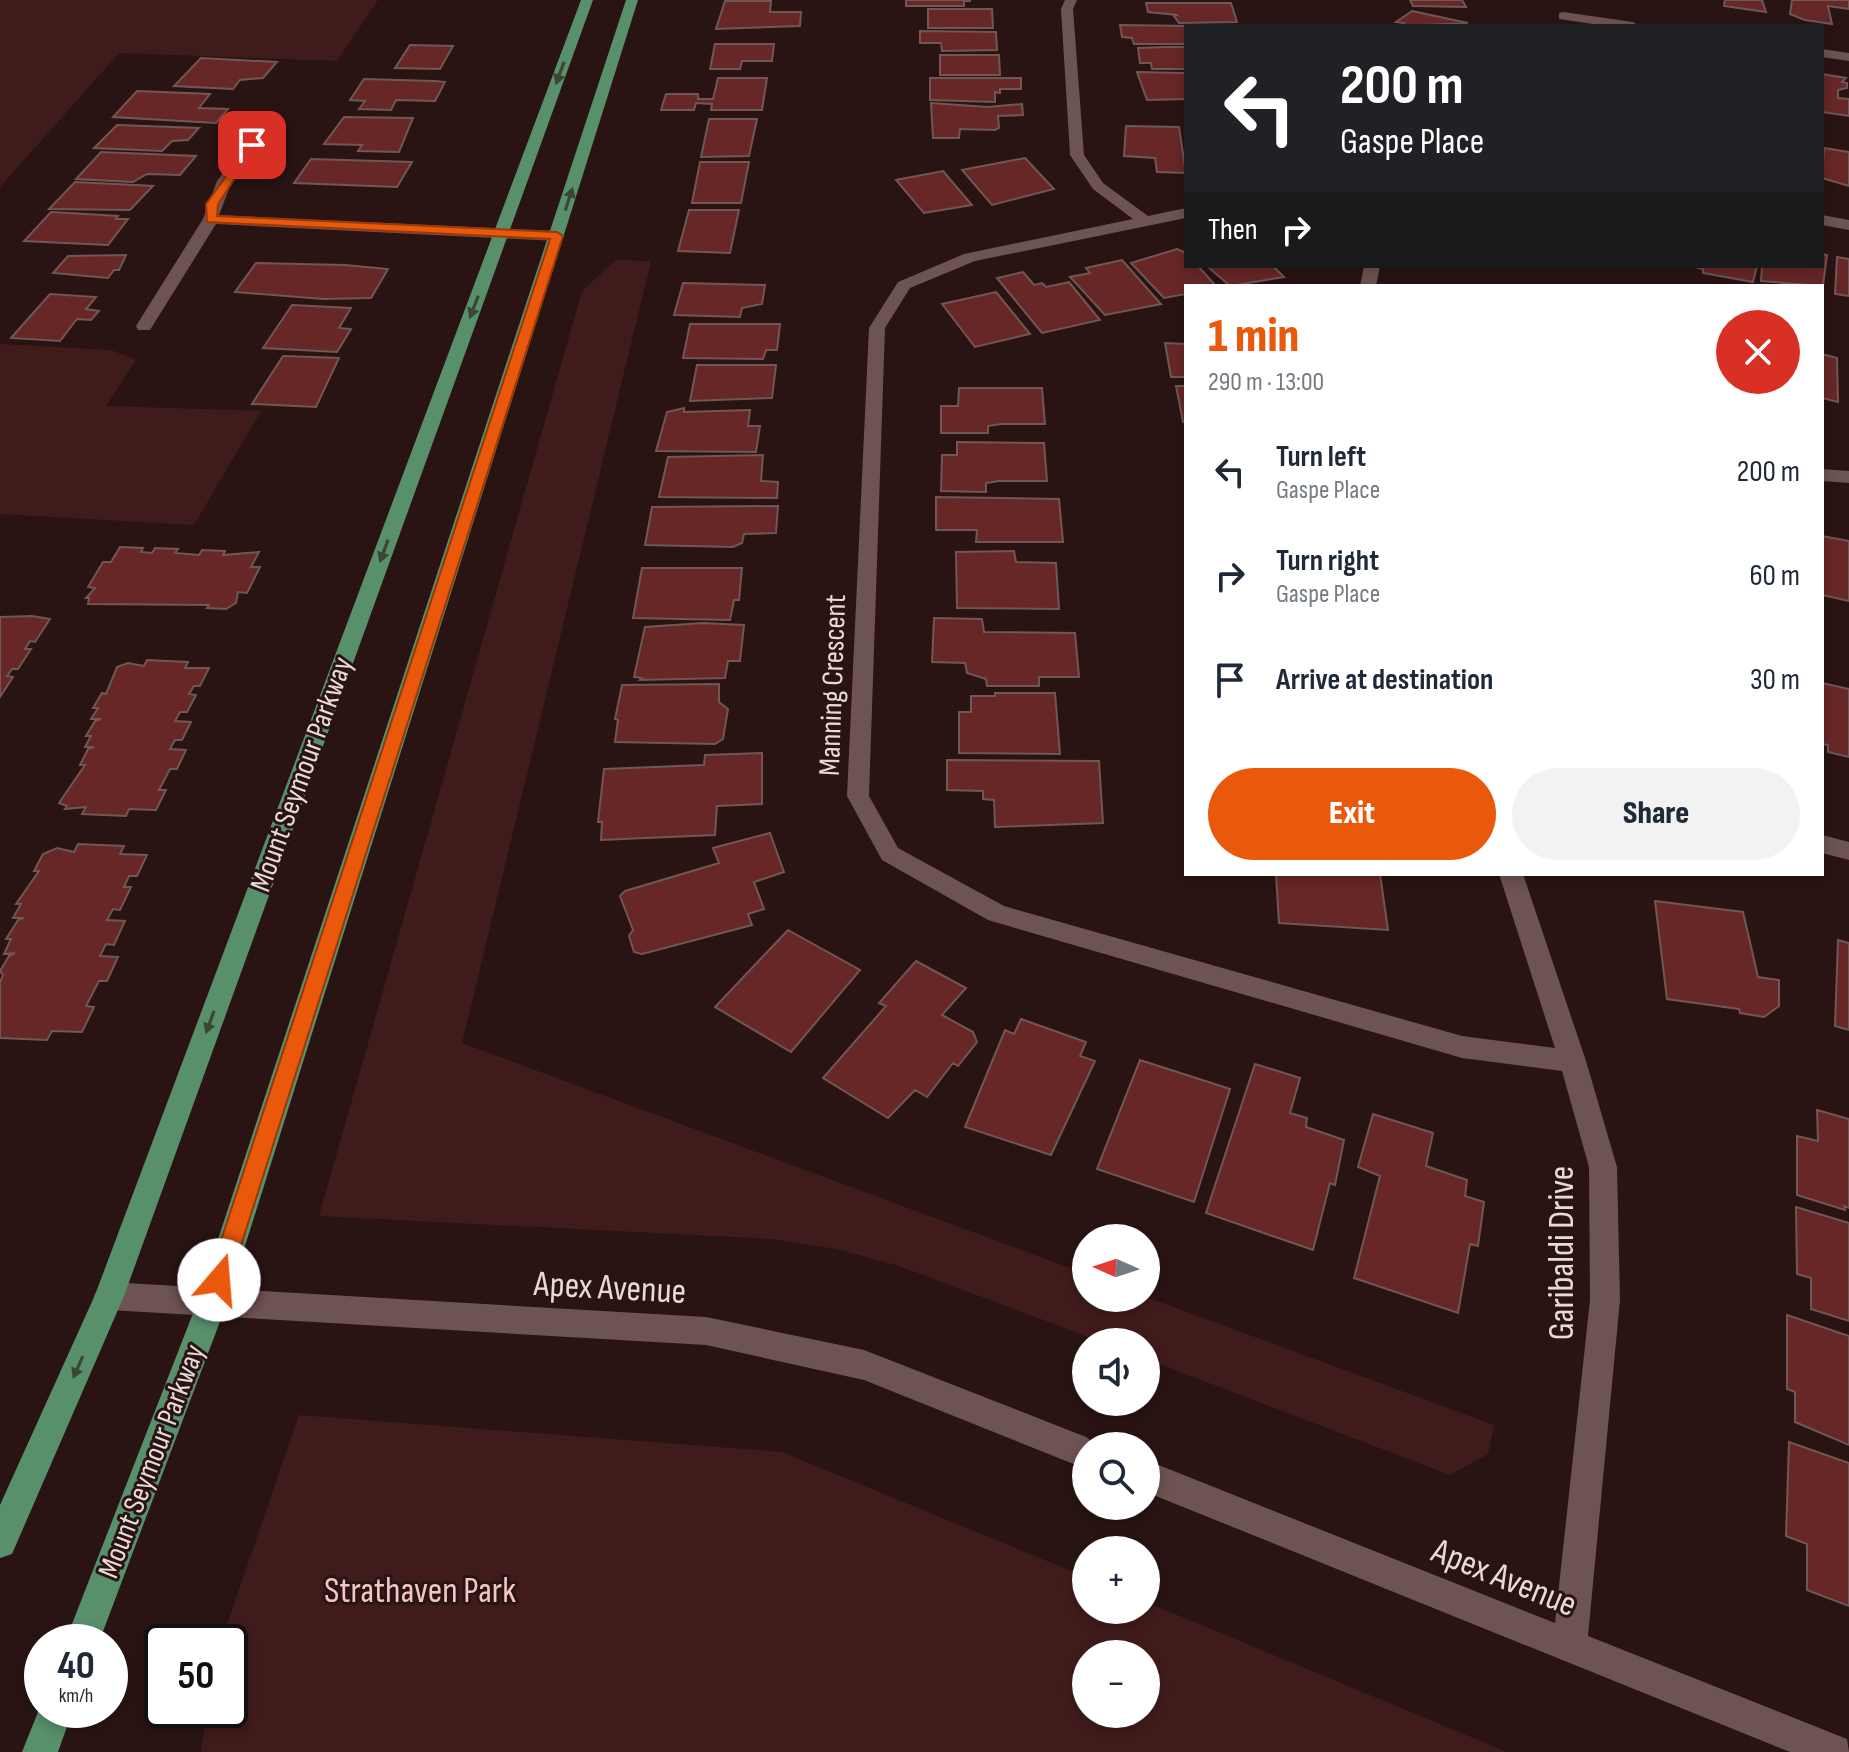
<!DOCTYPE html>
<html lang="en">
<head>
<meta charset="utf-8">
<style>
  :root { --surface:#fff; --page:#f2f2f3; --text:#1f2937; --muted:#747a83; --accent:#ea580c }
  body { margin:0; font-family:"Sofia Sans Condensed",sans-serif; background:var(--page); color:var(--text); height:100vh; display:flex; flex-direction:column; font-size:30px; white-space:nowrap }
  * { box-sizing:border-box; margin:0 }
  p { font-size:26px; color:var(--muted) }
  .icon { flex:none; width:44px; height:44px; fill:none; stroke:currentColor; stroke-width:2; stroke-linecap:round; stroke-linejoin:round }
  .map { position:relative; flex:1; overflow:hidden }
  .details { position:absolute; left:1184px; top:284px; width:640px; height:592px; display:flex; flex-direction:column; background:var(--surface); border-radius:0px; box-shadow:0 4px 12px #0003 }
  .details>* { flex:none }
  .guide { position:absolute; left:1184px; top:24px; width:640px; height:244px; border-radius:0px; box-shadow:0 4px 12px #0003; background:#202124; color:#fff; overflow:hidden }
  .needle { width:52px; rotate:273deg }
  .controls { position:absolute; left:1072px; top:1224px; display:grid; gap:16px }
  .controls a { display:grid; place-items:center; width:88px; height:88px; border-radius:50%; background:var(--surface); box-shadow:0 4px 12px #0003; font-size:40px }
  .speed { position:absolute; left:24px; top:1624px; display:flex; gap:16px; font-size:40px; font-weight:700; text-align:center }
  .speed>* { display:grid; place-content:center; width:104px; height:104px; border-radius:50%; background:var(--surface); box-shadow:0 4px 12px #0003; line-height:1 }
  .speed small { font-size:20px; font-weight:400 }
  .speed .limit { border:4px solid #111; border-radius:12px; background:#fff; color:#111 }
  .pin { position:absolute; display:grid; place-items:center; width:68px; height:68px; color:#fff; margin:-34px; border-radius:16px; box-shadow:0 4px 12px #0006 }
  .me { position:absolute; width:88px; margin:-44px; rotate:18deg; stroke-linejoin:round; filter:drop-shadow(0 0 6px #0008) }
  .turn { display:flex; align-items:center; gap:28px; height:168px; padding:0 24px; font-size:36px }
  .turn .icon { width:104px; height:104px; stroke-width:2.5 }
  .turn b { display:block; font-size:56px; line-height:68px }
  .then { display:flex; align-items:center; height:76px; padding:0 24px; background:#0003; gap:16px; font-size:30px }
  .round { display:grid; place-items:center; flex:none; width:84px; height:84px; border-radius:42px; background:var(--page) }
  .overview { display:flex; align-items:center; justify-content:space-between; height:136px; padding:0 24px }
  h1 { font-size:48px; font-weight:800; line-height:60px; color:var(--accent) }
  .primary-button { display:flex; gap:16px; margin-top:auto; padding:16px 24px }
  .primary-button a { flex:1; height:92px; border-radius:48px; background:var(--accent); color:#fff; font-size:32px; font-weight:800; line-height:92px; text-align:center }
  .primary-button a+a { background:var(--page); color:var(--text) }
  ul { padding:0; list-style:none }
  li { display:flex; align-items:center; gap:24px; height:104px; padding:0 24px }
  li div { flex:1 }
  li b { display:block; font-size:30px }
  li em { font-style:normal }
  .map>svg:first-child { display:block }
  .green { fill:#401b1b; fill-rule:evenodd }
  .building { fill:#672727; stroke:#705655; stroke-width:2 }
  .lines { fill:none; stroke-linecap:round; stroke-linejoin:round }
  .minor { fill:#6d5352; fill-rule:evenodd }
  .major { fill:#57906b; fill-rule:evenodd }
  .oneway { fill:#3b4636 }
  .route { fill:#ea580c; stroke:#983908; stroke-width:2 }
  .labels { text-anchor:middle; stroke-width:6; stroke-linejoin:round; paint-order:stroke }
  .street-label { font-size:30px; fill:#e9d9d8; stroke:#291413 }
  .near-street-label { font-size:36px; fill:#e9d9d8; stroke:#291413 }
  .near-park-label { font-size:36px; fill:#f1c6c4; stroke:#291413 }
</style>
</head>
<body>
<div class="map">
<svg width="1849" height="1752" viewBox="0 0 1849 1752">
  <rect width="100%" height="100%" fill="#291413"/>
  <path class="green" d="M0,0H378L337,61L119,53L0,187Z
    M616,260L651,261L462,1043L1086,1274V1298L1146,1297L1494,1425L1488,1454L1450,1475L1146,1359V1342H1102L899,1266L837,1249L772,1239L319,1216L582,291Z
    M0,344L111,350L136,360L106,406L261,411L194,525L0,514Z
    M299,1415L782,1452L1086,1577V1610H1146V1602L1507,1752H201L207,1710H230V1642H221ZM1086,1654H1146V1714H1086Z"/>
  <path class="building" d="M906,0H970V1H964V6H906Z
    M1410,0H1462L1466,7L1413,6Z
    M1725,0H1762L1766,12L1724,6Z
    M1792,0H1849V9L1828,6L1832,24L1805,20L1790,14Z
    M725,1H771L770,12H801L800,26L716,29Z
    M1146,3H1231L1237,22L1179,23L1174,16L1178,15L1148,12Z
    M928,9H992L993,28H928Z
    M1412,11L1468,23L1400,26L1404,23L1396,22Z
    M1120,25L1191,26H1186V44H1134L1132,38L1122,37Z
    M920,31L996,32L997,50L942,51L941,43H920Z
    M715,44H774L772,61H742L740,69H710Z
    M410,45L453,46L440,69L395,68Z
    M1165,47H1186V69H1152L1151,63H1140L1138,48Z
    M940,55H999L1000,75H940Z
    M201,58L277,62L263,78L240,80L233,89L174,86Z
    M1137,72L1186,73V99L1147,100Z
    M1822,74L1846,78L1842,82L1847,83V88L1838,90V98L1849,99V116L1822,112Z
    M718,78H767L762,110H711L712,104L696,103L694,110H661L666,94H698V99H713Z
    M930,78H1021V89H1000V93L995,92V102L930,100Z
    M364,79L435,81L445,82L435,101L396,100L391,110L359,109L365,101L350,100Z
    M137,91L210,94L199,108L228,109L216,123L113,117Z
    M931,103L988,107L1022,104L1023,115L998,116L999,128L995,130L960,129L959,138H933Z
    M344,117L413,118L399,152L358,151L362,145L324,144Z
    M709,119H757L749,156L701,157Z
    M117,125L199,128L188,140L172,141L162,151L94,148Z
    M1126,126L1179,127L1186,173L1157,172L1155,158L1124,156Z
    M1824,148L1849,152V186L1822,178Z
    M101,152L196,156L180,175L147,174L133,182L76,179Z
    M1025,158L1054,189L992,205L962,170Z
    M311,159L412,162L397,187L294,183Z
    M700,162H749L741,203H692Z
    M943,171L972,205L924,213L896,180Z
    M75,182L153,186L130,210L49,209Z
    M689,210H739L730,253L678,251Z
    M51,212L118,216L116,219H128L108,245L24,241Z
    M1177,249L1186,253V266H1198L1216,286H1186V294L1164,298L1131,263Z
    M1822,254L1827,255L1822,293V286L1761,281L1762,266H1822Z
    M126,255L119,270H114L108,278L53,273L68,256Z
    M1837,257L1849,259V296L1835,294Z
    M1122,260L1161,304L1105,315L1070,277L1090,273L1086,268Z
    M256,263L345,265L388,269L371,298L324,299L235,292Z
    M1207,266H1273L1284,277L1230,286Z
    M1690,266H1757L1753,282L1703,273V269Z
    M1023,272L1034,285L1042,283L1046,287L1069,282L1100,320L1042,333L997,278Z
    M683,283L765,285L762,304L742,308L740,317L674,315Z
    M996,292L1030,334L975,347L942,304Z
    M50,294L96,297L86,309L99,311L91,320L77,319L60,341L11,338Z
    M292,305L351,308L339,328L351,329L337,352L263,348Z
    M690,324H780L777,350H766L763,359L683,358Z
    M1165,343L1186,344V377H1171Z
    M1822,354L1837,358L1838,402L1822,398Z
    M283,356L339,358L316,407L252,404Z
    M697,365H776L772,398L690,401Z
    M1176,386H1186V422H1183Z
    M959,388H1042L1045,424H1001L988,426V433H941V406H958Z
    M684,408V412L750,410L748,426H760L756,452L656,451L667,412Z
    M957,442L1044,443L1047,481H999L986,483V492L941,491L942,455H957Z
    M763,455L761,481L778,482L777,498L659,497L668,457Z
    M936,497L1059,499L1063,542H976L977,530H936Z
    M778,506L776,533L744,534L742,543L733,547L645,545L652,507Z
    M1822,536L1849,541V601L1822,595Z
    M120,547L143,548L141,552L152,553L155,548L178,549L175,553L199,555L202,550L225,551L223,555L259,552L251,567H260L247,593L238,592L236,603L226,609L207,608L209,605L88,604L89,598H86L95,588L88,587L103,562H111Z
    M1014,551L1016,562L1056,563L1059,609L957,608L956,552Z
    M642,568H742L739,600H734L730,620L633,618Z
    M32,616L50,619L35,642L30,641L25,649H31L18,669H12L7,676L13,677L0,697V617Z
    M934,618L982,619L984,632L1075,633L1079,677H1039V686H987L986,679L967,673L965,663L932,662Z
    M703,623L744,625L740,661H728L725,678L640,680L642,678L634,677L645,627Z
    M147,660L188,662L185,668H209L200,686H194L189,694L196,695L187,712H180L175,721L191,722L182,740H175L170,749L186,750L177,769H170L159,790H166L156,810L129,809L126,816L82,814L86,807L65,809L67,806L59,803L85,765H80L88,749L94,747H85L91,736H86L95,721L101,719H91L98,708H93L102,693L106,694L117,667L128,663L144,666Z
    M1822,683L1849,689V757L1828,752V745L1822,744Z
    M719,684V702L728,709L723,739L715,744L615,742L618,720L615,719L622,685Z
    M995,693H1055L1060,754L959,753V712H971V696H995Z
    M762,753V804L717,806L715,835L601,840L602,822H598L604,769L704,765L705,755Z
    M947,760L1099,761L1103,823L995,827L994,800L983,799V791L947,790Z
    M770,833L784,872L754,882L764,909L748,914L752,925L642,954L634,952L629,936L633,930L620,896L625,891L719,863L713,848Z
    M78,844L124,846L120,854L147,855L137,876H129L124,887H131L120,910L113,909L107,920L125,921L114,945L106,944L100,956L118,957L107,981H99L86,1006L94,1007L82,1032L52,1031L47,1040L0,1038V982L3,975L0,971L9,956L15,953L4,954L11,939H6L18,920L24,918H13L21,904H16L39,871H34L43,854L57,848L74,852Z
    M1276,874H1380L1388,930L1279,923Z
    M1655,901L1743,912L1758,977L1779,980V1006L1764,1017L1740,1013L1739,1009L1667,999Z
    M788,930L860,970L791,1052L715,1007Z
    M1838,940L1849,943V1030L1835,1026Z
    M916,961L966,988L942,1015L973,1032L977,1042L958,1066L953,1063L927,1097L915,1090L888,1118L823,1078L886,1006L879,1003Z
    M1021,1019L1086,1042L1080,1056L1095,1061L1051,1155L965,1127L1005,1030L1014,1034Z
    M1140,1060L1230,1089L1194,1202L1097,1169Z
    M1255,1064L1300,1078L1290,1113L1307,1118L1306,1127L1344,1140L1335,1185L1330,1183L1313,1250L1206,1213Z
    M1817,1110L1849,1119V1208L1844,1206L1845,1210L1797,1195V1136L1818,1141Z
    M1373,1114L1433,1133L1426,1166L1467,1180L1465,1196L1484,1202L1478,1246L1470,1244L1458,1313L1354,1278L1380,1176L1358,1167Z
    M1796,1207L1849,1223V1321L1811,1309V1278L1797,1274Z
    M1787,1315L1849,1336V1445L1795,1422V1392L1787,1389Z
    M1789,1442L1849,1463V1606L1807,1590V1544L1786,1536Z"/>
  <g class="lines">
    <path class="minor" d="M1065,0H1077L1073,9L1084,155L1103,183L1148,216L1186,208V218L975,261L910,288L885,328L869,796L898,848L1004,906L1462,1036L1555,1048L1499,874H1523L1586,1061L1617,1167L1620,1300L1588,1636L1847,1739L1849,1752H1790L1146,1492V1460L1555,1623L1590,1300L1589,1167L1562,1071L1462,1058L988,920L882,860L847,796L869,328L898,282L964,254L1133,219L1093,189L1070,155L1061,9Z
      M1563,12L1633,22L1639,26H1606L1559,19V13Z
      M1822,49L1849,53V61L1822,57Z
      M267,119L274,123L232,181L219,215L557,231L565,236L557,241L216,224L150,330H138L136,326L203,219L217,181L262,120Z
      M1822,215L1849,220V230L1822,225Z
      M1364,266H1380L1376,286H1360Z
      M1822,469L1849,471V483L1822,481Z
      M1822,835L1849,842V860L1822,853Z
      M109,1282L706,1317L864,1350L1086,1437L1099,1446H1086V1469L864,1380L706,1345L109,1310L99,1306L94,1296L99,1286Z"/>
    <path class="major" d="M581,0H593L124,1296L12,1554L0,1558V1505L95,1295Z
      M626,0H638L227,1303L99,1642H65L197,1303Z
      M42,1702V1710H73L58,1752H22Z"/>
  </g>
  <defs><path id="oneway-solid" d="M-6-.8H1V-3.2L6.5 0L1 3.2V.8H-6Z" transform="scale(2)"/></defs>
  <g class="oneway">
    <use href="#oneway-solid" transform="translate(560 73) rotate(110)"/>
    <use href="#oneway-solid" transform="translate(569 199) rotate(-72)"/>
    <use href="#oneway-solid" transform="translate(474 307) rotate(111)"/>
    <use href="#oneway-solid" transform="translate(384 551) rotate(110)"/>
    <use href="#oneway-solid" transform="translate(210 1022) rotate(110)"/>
    <use href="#oneway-solid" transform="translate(78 1367) rotate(114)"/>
  </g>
  <path class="route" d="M252,141L257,145L218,204L217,216L557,232L563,236L230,1280L227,1287L219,1290L211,1287L208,1280L550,239L207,222L206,204Z"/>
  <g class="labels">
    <g class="street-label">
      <text transform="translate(832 685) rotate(-88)" y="10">Manning Crescent</text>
      <text transform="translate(301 774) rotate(-70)" y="10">Mount Seymour Parkway</text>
      <text transform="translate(151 1461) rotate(-69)" y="10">Mount Seymour Parkway</text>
    </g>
    <g class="near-street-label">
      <text transform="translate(1560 1253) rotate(-90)" y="13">Garibaldi Drive</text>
      <text transform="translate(610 1286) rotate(3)" y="13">Apex Avenue</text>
      <text transform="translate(1505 1576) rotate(22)" y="13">Apex Avenue</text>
    </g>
    <g class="near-park-label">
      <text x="420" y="1602">Strathaven Park</text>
    </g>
  </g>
</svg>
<div class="controls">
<a><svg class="needle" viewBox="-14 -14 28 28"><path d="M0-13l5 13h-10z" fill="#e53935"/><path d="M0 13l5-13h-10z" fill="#747a83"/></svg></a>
<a><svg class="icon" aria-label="sound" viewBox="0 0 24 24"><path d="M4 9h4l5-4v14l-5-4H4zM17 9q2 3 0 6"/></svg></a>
<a><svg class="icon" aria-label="search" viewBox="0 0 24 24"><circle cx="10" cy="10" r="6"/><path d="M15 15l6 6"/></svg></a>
<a>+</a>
<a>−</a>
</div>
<div class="speed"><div>40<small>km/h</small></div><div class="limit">50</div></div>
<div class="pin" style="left:252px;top:145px;background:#d93025"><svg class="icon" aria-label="arrive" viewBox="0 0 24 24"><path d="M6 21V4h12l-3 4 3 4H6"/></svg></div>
<svg class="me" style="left:219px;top:1280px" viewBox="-20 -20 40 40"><circle r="19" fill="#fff"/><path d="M0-13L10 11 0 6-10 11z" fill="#ea580c"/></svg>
<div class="guide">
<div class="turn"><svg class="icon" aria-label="left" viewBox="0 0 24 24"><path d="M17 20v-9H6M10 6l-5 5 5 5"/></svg><div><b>200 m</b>Gaspe Place</div></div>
<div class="then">Then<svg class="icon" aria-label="right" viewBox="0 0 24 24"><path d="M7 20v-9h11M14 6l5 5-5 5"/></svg></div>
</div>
<section class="details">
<div class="overview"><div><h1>1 min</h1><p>290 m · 13:00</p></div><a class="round" style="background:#d93025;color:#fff"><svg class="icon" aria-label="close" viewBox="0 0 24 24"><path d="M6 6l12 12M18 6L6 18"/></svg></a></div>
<ul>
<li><svg class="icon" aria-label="left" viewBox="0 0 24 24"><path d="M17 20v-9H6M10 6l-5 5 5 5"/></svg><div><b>Turn left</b><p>Gaspe Place</p></div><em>200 m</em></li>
<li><svg class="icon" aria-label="right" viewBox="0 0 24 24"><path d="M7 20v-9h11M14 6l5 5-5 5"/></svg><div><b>Turn right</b><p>Gaspe Place</p></div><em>60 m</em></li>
<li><svg class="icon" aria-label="arrive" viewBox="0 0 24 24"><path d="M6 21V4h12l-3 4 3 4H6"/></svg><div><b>Arrive at destination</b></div><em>30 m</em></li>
</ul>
<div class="primary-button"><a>Exit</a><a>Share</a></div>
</section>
</div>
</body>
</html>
